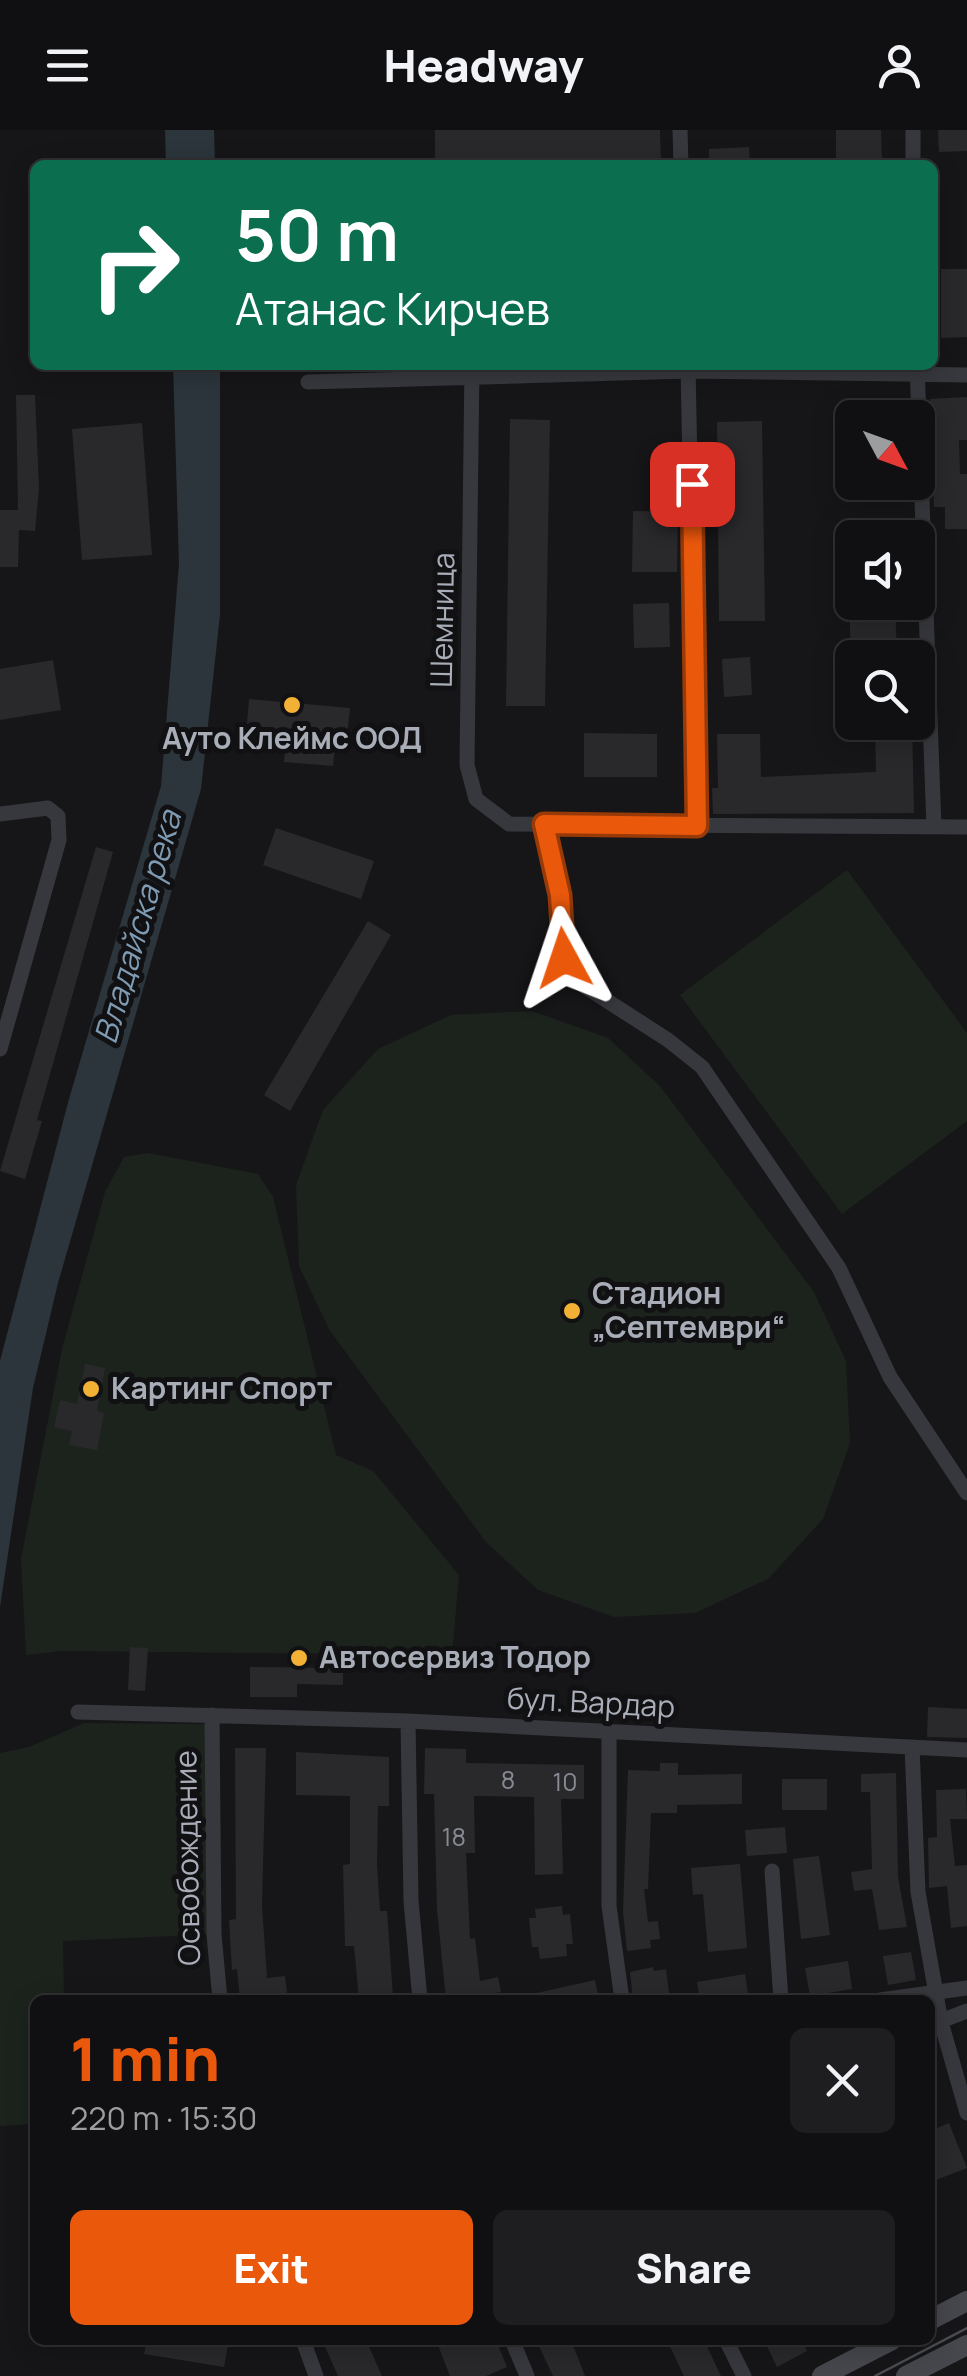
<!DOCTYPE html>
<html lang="en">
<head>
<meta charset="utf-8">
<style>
  :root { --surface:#101012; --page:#1e1e20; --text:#f1f3f6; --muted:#9c9d9f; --line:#303032; --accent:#ea580c }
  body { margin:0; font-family:Manrope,sans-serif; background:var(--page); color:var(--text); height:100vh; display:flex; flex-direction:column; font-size:38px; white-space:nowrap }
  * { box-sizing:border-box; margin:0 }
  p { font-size:32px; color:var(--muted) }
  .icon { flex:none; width:55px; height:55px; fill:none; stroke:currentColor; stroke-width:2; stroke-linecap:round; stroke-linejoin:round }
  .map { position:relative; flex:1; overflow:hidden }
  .details { position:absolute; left:30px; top:1865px; width:905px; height:350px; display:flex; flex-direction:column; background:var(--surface); border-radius:15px; box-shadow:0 5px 25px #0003,0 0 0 2px var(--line) }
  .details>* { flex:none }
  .guide { position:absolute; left:30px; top:30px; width:908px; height:210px; border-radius:15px; box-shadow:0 5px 25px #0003,0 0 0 2px var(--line); background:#0b6e4f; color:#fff; overflow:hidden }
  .needle { width:65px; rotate:131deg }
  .buttons { position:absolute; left:835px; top:270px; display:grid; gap:20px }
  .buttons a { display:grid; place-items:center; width:100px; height:100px; border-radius:15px; background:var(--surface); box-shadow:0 5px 25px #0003,0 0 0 2px var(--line); font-size:50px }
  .pin { position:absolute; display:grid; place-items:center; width:85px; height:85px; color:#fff; margin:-42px; border-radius:20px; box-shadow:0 5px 15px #0006 }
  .me { position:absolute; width:110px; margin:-55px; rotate:355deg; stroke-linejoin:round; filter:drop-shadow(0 0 8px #0008) }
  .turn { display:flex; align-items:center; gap:35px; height:210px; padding:0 40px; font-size:45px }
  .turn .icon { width:130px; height:130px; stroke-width:2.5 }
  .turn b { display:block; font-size:70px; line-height:85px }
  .round { display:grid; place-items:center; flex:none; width:105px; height:105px; border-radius:15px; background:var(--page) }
  .head { display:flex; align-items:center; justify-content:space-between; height:170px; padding:0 40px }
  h1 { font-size:60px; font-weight:800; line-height:75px; color:var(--accent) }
  .cta { display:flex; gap:20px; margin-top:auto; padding:20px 40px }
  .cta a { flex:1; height:115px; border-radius:15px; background:var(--accent); color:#fff; font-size:40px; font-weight:800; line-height:115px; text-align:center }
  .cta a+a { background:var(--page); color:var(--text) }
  header { display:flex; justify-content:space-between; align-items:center; height:130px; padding:0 40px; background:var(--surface); font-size:45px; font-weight:800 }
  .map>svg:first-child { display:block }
  .green { fill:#1c231d }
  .water { fill:#2c353c }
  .building { fill:#29292c }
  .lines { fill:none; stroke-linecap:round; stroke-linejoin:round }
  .minor { stroke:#37383d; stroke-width:15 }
  .secondary { stroke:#45474d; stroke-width:20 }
  .tram { stroke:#4a4c52; stroke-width:2.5 }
  .route-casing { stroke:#983908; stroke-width:25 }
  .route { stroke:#ea580c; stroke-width:18 }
  .poi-dot { fill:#f2b134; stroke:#111113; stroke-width:4 }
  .labels { text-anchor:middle; stroke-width:10; stroke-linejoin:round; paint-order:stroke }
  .number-label { font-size:25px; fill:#888b94 }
  .street-label { font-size:30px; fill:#a8adb8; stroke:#111113 }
  .poi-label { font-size:30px; font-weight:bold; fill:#a8adb8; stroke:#111113; text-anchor:start }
  .water-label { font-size:32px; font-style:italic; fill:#7f9bb3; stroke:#111113 }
</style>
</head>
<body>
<header><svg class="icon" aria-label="menu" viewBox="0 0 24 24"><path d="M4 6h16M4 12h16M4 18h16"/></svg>Headway<svg class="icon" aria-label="person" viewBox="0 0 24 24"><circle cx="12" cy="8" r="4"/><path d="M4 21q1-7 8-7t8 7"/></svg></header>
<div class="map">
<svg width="967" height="2246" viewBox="0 0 967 2246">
  <rect width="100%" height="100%" fill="#161618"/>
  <path class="green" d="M847,740L967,903V991L842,1084L680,865Z
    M532,881L608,908L660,956L814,1162L846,1231L850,1313L823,1389L768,1449L695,1483L614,1487L538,1460L486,1412L330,1201L299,1136L296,1055L323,980L378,919L451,885Z
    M148,1023L258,1044L273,1067L336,1325L373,1341L459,1445L452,1525L61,1521L26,1525L21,1429L62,1219L105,1062L124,1027Z
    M84,1593L205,1594L214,1804L63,1811L64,1870H35V1994L0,1996V1623L29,1617Z"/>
  <path class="water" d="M165,0H214L215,35H166Z
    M173,235H220V485L201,659L58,1153L33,1258L0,1477V1231L69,969L161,656L179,434Z"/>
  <path class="building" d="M435,0H660L661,35H435Z
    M836,0H881L882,35H836Z
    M938,0H967V21L939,22Z
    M749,17L750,35H709V19Z
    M941,139H967V207L941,208Z
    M16,265H35L39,357L35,401L19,400L18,437H0V380H18Z
    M967,267V310H959L960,344H967V399H945V377H934L930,269Z
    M510,289L550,290L545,576H506Z
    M762,291L765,491H719L717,292Z
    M142,293L152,425L82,430L72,299Z
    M633,381L678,382L677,442H632Z
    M893,390V408H847L846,391Z
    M849,472H895L897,528H851Z
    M669,473L670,517L634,518L633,474Z
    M750,527L752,565L724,567L722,529Z
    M53,530L61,580L0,590V539Z
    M249,569L350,578L346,617L335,616L333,636L284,632L286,610L246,607Z
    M875,592H912L914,683L713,684L712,658H718L717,604H760L761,647L876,642Z
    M584,603L657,604V647H584Z
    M276,698L374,731L361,769L263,735Z
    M96,717L113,722L37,990L42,991L25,1049L0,1041Z
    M368,791L391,805L290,981L264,965Z
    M85,1234L105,1238L97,1281L104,1283L97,1320L69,1315L72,1301L54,1297L60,1270L77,1274Z
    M130,1517L148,1518L145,1561L128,1560Z
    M250,1537L343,1538V1555L297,1554V1567H250Z
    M928,1577L967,1579V1608L927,1607Z
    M235,1618H266L262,1776L267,1848L285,1846L288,1870H240L237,1839L232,1840L229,1790L236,1789Z
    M425,1618L466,1619V1633L584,1635V1669H561L563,1744L535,1745L534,1667L474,1666L475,1723H466L470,1809L475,1808L480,1851L498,1847L501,1862L446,1870L437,1779L434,1664H424Z
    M296,1622L389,1627V1676H378L377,1734L380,1781H387L393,1867L359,1870L354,1816H345L343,1735L350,1734V1666L296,1665Z
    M660,1633H678V1645L742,1644V1674L677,1675V1683H651L648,1759H644L648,1792L658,1791L660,1809L650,1810L651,1818L627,1821L623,1782L628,1640L660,1641Z
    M896,1643L898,1747L907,1797L879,1800L872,1759L854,1761L851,1742L872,1739L870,1662H861V1644Z
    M782,1649H827V1680H782Z
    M966,1659L967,1689H950L955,1736L967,1735V1796L951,1798L947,1756L929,1758L928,1708L937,1707L936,1660Z
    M785,1697L787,1723L747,1726L745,1700Z
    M819,1726L830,1805L801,1809L793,1729Z
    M740,1734L747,1818L708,1822L703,1764L693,1765L691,1738Z
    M562,1776L563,1785L570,1784L573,1814H566L567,1826L540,1829L538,1817H532L529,1788H536L535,1779Z
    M911,1822L916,1850L888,1855L883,1826Z
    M848,1831L852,1859L810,1866L805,1838Z
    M653,1837L654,1841L666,1839L670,1870H633L630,1842Z
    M745,1844L749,1870H700L697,1852Z
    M595,1850L599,1870H533L532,1864Z
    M949,1993L967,2038L936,2050L930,2035V2001Z
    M147,2210H229L224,2237L144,2224Z
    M322,2210H366L382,2246H338Z
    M436,2210H496L507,2237L486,2246H450Z
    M536,2210H584L573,2215L585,2246H553Z
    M667,2210H704L721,2246H684Z
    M764,2210H802L807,2221L777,2237Z"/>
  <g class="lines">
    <path class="minor" d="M680,0L681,35
      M913,0V35
      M472,235L467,635L476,669L509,694L967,697
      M688,235L697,696
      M917,235L934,697
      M308,252L689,241L967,245
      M0,684L48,678L58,686L59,710L0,919
      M544,695L560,765L565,828L581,854L668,910L702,937L839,1138L890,1247L967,1363
      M78,1582L408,1591L967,1620
      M212,1585L214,1804L220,1870
      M408,1591L411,1771L420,1870
      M609,1601V1776L622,1870
      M912,1617L918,1762L941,1892L967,1983
      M772,1741L781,1870
      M880,1870L967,1858
      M930,1895L967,1881
      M303,2210L316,2246
      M512,2210L527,2246
      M726,2210L744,2246"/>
    <path class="secondary" d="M930,2190L967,2171
      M822,2246L892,2210
      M906,2246L967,2215"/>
    <path class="tram" d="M875,2246L967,2198"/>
  </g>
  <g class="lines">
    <g class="route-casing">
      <path id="route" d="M564,828L560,765L544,694L697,696L692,354"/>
    </g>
    <use href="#route" class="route"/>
  </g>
  <g class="poi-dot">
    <circle cx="292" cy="575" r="10"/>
    <circle cx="572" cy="1181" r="10"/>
    <circle cx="91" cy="1259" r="10"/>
    <circle cx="299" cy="1528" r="10"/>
  </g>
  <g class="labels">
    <g class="number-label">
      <text x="508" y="1659">8</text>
      <text x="565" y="1661">10</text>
      <text x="454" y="1716">18</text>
    </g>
    <g class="street-label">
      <text transform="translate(443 490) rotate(-89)" y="10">Шемница</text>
      <text transform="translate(591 1573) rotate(3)" y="10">бул. Вардар</text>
      <text transform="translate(188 1728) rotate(-91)" y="10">Освобождение</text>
    </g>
    <g class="poi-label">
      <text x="292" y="619" text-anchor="middle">Ауто Клеймс ООД</text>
      <text x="592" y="1174">Стадион<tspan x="592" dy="34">„Септември“</tspan></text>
      <text x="111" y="1269">Картинг Спорт</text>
      <text x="319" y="1538">Автосервиз Тодор</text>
    </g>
    <g class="water-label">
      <text transform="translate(138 797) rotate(-74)" y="11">Владайска река</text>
    </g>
  </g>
</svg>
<div class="buttons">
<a><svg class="needle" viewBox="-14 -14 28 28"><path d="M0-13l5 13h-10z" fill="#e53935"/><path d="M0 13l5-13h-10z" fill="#9c9d9f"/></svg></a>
<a><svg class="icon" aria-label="sound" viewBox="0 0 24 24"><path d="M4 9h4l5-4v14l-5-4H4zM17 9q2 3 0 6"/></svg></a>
<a><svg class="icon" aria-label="search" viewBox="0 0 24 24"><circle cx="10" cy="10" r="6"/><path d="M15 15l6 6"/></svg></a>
</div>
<div class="pin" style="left:692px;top:354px;background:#d93025"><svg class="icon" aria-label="arrive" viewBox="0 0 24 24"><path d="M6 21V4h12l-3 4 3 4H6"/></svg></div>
<svg class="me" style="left:564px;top:828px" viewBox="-20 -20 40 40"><path d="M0-17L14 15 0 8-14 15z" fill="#ea580c" stroke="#fff" stroke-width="4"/></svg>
<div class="guide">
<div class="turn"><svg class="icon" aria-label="right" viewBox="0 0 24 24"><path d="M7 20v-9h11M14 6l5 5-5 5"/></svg><div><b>50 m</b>Атанас Кирчев</div></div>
</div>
<section class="details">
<div class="head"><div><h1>1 min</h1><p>220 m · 15:30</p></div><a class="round"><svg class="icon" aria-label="close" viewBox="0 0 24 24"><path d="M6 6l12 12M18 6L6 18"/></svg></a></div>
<div class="cta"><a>Exit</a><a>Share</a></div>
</section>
</div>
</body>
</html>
